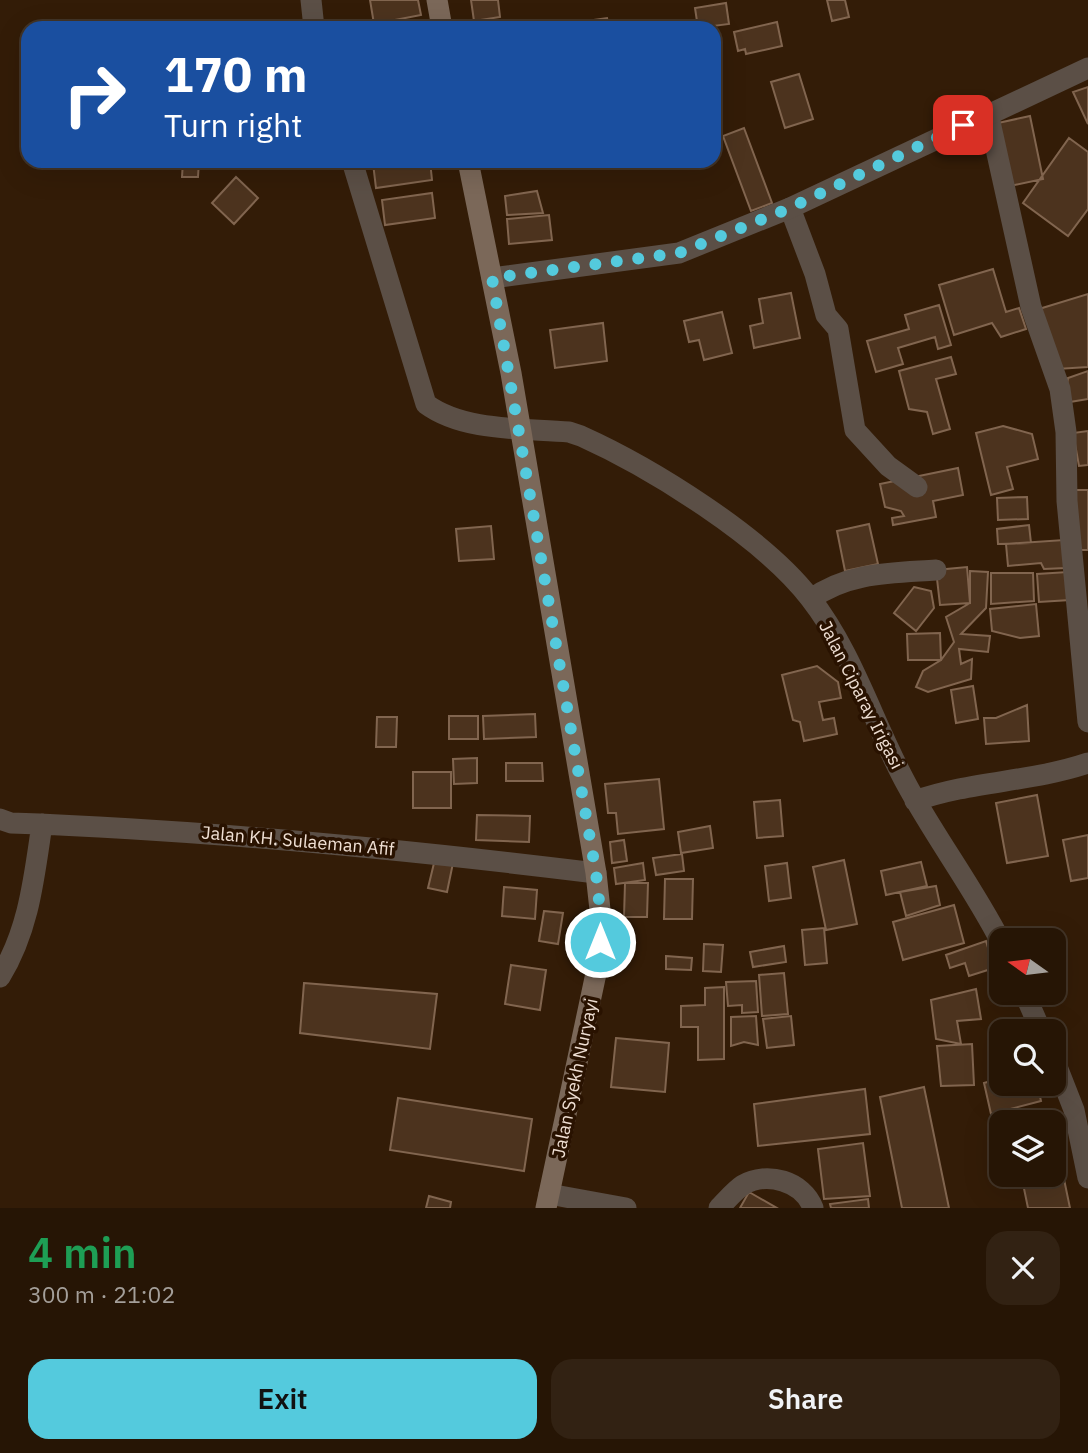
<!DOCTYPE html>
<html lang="en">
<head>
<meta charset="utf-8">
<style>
  :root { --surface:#261505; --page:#322213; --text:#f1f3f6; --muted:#a49f9a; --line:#423427; --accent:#54cadd }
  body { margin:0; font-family:"IBM Plex Sans",sans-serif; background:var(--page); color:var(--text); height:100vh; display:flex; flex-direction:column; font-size:26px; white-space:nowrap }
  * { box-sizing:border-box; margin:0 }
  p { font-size:23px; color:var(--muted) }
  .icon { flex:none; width:38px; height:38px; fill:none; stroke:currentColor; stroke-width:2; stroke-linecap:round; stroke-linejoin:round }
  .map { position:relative; height:1208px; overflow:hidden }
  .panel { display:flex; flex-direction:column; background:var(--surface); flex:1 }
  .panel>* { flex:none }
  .hud { position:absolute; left:21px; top:21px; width:700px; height:147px; border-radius:21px; box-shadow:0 7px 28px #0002,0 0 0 2px var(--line); background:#1a4fa0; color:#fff; overflow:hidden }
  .needle { width:46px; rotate:284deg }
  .fabs { position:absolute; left:989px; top:928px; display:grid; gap:14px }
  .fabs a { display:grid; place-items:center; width:77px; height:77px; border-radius:14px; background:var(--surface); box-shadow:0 7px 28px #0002,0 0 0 2px var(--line); font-size:35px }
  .pin { position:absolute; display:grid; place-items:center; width:60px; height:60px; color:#fff; margin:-30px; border-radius:14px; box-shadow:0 4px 10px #0006 }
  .me { position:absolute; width:77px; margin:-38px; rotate:0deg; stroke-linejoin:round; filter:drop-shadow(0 0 5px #0008) }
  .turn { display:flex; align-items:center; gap:24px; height:147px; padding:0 28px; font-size:32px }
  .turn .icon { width:91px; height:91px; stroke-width:2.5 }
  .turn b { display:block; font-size:49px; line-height:60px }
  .round { display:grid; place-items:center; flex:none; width:74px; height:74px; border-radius:21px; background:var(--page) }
  .summary { display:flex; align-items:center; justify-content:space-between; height:119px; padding:0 28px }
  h1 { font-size:42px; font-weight:600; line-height:52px; color:#1e9e55 }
  .button { display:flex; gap:14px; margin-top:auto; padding:14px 28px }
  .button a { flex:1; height:80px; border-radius:21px; background:var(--accent); color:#111; font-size:28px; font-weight:600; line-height:80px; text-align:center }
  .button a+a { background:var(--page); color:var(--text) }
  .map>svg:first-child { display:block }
  .building { fill:#4c331e; stroke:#81654f; stroke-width:2 }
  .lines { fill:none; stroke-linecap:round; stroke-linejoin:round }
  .minor { stroke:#5b4f46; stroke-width:21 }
  .tertiary { stroke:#5b4f46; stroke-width:21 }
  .secondary { stroke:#7b6859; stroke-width:21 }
  .route { stroke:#54cadd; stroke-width:12; stroke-dasharray:0 21.6 }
  .labels { text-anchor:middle; stroke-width:7; stroke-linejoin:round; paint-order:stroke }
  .street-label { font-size:18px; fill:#efdfd3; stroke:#291200 }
</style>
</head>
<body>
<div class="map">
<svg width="1088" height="1208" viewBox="0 0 1088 1208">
  <rect width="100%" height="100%" fill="#331c07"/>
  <path class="building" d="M370,0H418L421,15L374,24Z
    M471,0H498L500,17L474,21Z
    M827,0H845L849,17L832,21Z
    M726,3L729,24L698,28L695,8Z
    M607,18L609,28H572L571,23Z
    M777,22L782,46L746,54L745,49L738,51L734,32Z
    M799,74L813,119L785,128L771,82Z
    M1088,87V124L1073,92Z
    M1030,116L1043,179L1010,186L998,123Z
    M744,128L772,203L751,211L723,136Z
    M1069,138L1088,152V209L1068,236L1023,203Z
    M183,161H228H199L198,177H182Z
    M385,161H430L432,180L376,188L373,163Z
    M236,177L258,198L234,224L212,203Z
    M537,191L543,213L507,215L505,196Z
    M432,193L435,218L385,225L382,200Z
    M549,215L552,240L509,244L507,219Z
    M993,269L1006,312L1019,308L1026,329L1001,337L992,323L954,335L939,285Z
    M791,293L800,338L754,348L750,326L763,323L759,299Z
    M1088,294V367L1057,369L1039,309Z
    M939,305L951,345L938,349L935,337L898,348L903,364L876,372L867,341L909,329L905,315Z
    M722,312L732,353L704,360L699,340L689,342L684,321Z
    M603,323L607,361L555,368L550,330Z
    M951,357L956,374L936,379L950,429L933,434L927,412L909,409L899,371Z
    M1088,371V399L1064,403L1068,378Z
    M1003,426L1032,434L1038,459L1007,467L1013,489L991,495L976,433Z
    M1088,431V465L1079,466L1073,433Z
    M958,468L963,495L933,501L936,517L893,525L892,518L904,516L901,511L885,507L880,484Z
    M1069,490H1088V550H1078Z
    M1027,497L1028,519L998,520L997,498Z
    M869,524L878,564L845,571L837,531Z
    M1029,525L1031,543L998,544L997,529Z
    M491,526L494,559L459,561L456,529Z
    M1064,540L1066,568L1044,569L1041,563L1008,566L1006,544Z
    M967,567L970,603L940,605L936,570Z
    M970,571L988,572L986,608L961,634L990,636L988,652L959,649L961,664L972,659L971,679L928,692L916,687L923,671L941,660L954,642L946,617L970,603Z
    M1068,572L1070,600L1039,602L1037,574Z
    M991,573H1033L1034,601L991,604Z
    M914,587L931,591L934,608L916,631L894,613Z
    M1036,604L1039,636L1020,638L992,631L990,609Z
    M940,633L941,660H908L907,634Z
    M817,666L838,682L841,698L819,702L823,720L834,718L837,734L804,741L800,722L793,720L782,675Z
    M973,686L978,719L956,723L951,690Z
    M1027,705L1029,741L986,744L984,718H996Z
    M535,714L536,737L484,739L483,716Z
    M449,716H478V739H449Z
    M377,717H397L396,747H376Z
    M477,758V783L454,784L453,759Z
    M506,763H542L543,781H506Z
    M413,772H451V808H413Z
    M659,779L664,829L618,834L616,813H608L605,784Z
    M1037,795L1048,856L1007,863L996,803Z
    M780,800L783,836L757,838L754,802Z
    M477,815L530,816L529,842L476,840Z
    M710,826L713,848L681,853L678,832Z
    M1088,835V878L1071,881L1063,840Z
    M624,840L627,861L612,863L610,842Z
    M682,854L684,871L656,875L653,858Z
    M435,859L453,863L447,892L428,888Z
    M844,860L857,924L826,930L813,867Z
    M921,862L927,886L886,895L881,871Z
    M643,863L645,880L616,884L614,868Z
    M787,863L791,898L769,901L765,866Z
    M665,879H693L692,919H664Z
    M625,883H648L647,917H624Z
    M936,886L940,905L906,916L900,892Z
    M504,887L537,890L535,919L502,916Z
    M954,905L964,943L903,960L893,922Z
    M544,911L563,913L558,944L539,941Z
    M824,928L827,963L805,965L802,930Z
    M986,941L994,968L969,976L965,963L950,968L946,955Z
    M704,944L723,945L721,972L703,971Z
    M784,946L786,962L753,967L750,952Z
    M666,956L692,958L691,970L666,969Z
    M511,965L546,970L540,1010L505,1004Z
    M784,973L788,1014L762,1016L759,975Z
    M756,981L758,1012L742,1013V1005L728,1006L726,982Z
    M304,983L437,994L430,1049L300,1033Z
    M724,987V1059L698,1060V1027H681V1006L705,1005V988Z
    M976,989L981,1019L957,1021L961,1044L936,1039L931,1000Z
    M756,1016L758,1045L744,1042L731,1046V1017Z
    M791,1016L794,1045L767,1048L763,1019Z
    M616,1038L669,1043L665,1092L611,1087Z
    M972,1044L974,1085L941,1086L937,1046Z
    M1001,1078V1083H1037L1041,1101L991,1114L984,1083Z
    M924,1087L949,1208H902L880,1097Z
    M865,1089L870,1134L758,1146L754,1104Z
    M398,1098L532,1119L524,1171L390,1150Z
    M1054,1131L1070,1208H1028L1021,1174H1054Z
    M863,1143L870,1196L824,1199L818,1149Z
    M749,1192L777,1208H740Z
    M429,1196L451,1202L450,1208H426Z
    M868,1199L869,1208H831L830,1204Z"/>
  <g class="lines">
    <path class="minor" d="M311,0L314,28
      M988,113L1031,307L1060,389L1066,432L1067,501L1088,722
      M352,161L426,404C464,432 524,428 569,432L581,436C652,468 763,537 810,598C854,654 874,726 908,787C937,840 974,889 1001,942
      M790,208L815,274L826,315L838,329L855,430L888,466L917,487
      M811,599C848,572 892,573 936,570
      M915,801C971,781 1032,782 1088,763
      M0,819L11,823C207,830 401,849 596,873
      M0,977C29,930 34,878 42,824
      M1024,992L1041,1031
      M1054,1059L1074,1110L1088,1178
      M549,1194L626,1208
      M719,1208C726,1201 734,1191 743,1185C767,1171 803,1181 813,1208"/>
    <path class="tertiary" d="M492,278L679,253L790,208L1088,68"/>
    <path class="secondary" d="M437,0L442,28
      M468,161L511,373L596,873L601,919L598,964L546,1208"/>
  </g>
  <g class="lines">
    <path class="route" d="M600,942L601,919L596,873L492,278L679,253L790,208L963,125"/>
  </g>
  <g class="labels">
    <g class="street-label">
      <text transform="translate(861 695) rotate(63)" y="6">Jalan Ciparay Irigasi</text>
      <text transform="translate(298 841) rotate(5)" y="6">Jalan KH. Sulaeman Afif</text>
      <text transform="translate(575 1078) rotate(-78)" y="6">Jalan Syekh Nuryayi</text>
    </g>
  </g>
</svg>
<div class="fabs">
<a><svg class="needle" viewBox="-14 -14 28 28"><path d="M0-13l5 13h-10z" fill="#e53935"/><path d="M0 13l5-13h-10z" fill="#a49f9a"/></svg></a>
<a><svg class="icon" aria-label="search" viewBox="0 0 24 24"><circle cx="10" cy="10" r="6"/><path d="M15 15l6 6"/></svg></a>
<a><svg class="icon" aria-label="layers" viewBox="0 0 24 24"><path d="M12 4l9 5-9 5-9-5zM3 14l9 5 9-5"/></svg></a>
</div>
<div class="pin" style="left:963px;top:125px;background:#d93025"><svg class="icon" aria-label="arrive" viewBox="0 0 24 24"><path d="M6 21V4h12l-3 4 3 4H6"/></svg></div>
<svg class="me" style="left:600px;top:942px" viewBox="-20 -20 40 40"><circle r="17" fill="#54cadd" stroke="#fff" stroke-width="3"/><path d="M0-11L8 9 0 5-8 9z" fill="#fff"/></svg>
<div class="hud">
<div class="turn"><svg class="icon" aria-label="right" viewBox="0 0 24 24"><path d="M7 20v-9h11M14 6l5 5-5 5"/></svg><div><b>170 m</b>Turn right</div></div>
</div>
</div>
<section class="panel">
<div class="summary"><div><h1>4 min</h1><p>300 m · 21:02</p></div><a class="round"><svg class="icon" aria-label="close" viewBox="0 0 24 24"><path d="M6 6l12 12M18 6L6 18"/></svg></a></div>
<div class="button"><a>Exit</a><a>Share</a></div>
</section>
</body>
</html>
